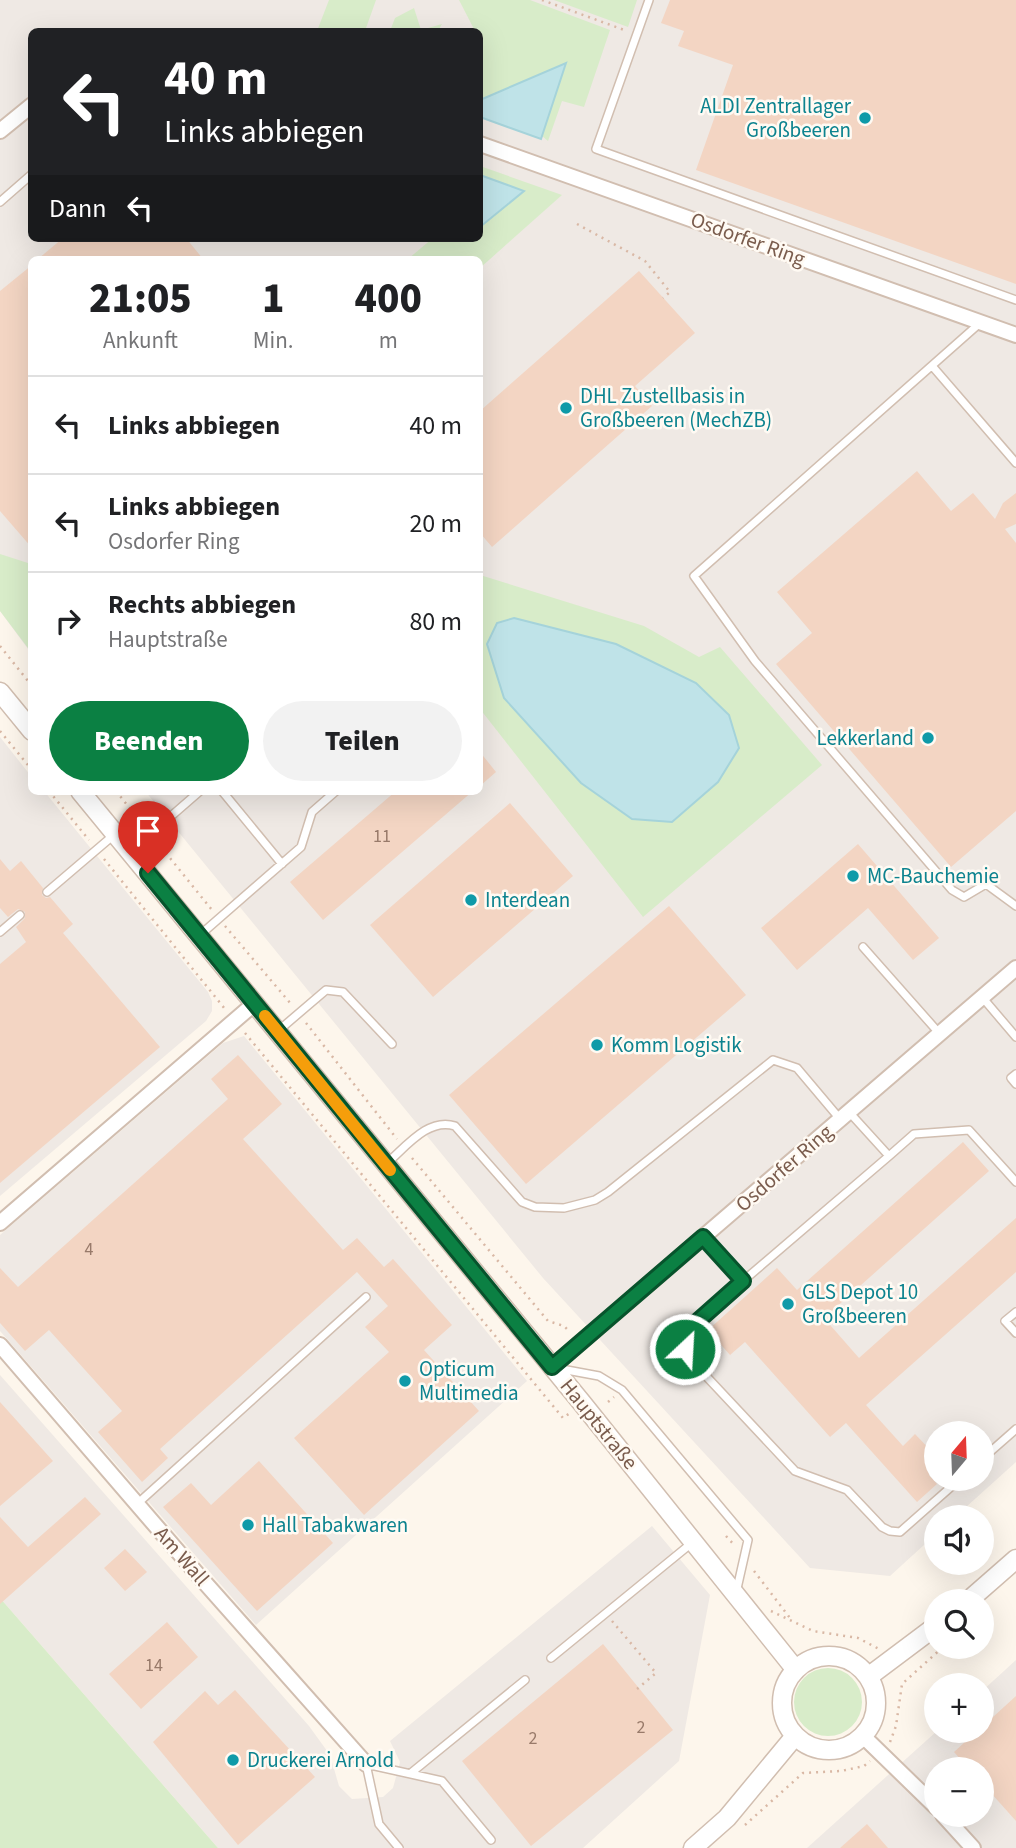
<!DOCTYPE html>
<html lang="de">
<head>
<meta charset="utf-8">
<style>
  :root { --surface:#fff; --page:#f2f2f2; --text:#202124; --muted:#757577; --line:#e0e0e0; --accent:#0b8043 }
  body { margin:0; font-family:"Source Sans 3",sans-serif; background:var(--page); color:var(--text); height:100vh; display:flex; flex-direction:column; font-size:26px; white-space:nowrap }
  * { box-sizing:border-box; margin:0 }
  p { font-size:23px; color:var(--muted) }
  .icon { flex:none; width:38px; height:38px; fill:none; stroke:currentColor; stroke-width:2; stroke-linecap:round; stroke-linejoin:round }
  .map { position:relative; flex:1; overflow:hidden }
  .panel { position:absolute; left:28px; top:256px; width:455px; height:539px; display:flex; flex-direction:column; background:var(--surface); border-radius:10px; box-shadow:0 7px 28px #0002 }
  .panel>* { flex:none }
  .top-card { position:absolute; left:28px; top:28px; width:455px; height:214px; border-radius:10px; box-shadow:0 7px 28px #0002; background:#202124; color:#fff; overflow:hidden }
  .needle { width:46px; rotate:19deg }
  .buttons { position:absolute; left:924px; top:1421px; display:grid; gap:14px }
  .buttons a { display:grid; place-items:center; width:70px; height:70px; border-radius:50%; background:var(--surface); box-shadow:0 7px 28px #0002; font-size:35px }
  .pin { position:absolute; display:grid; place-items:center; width:60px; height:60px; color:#fff; margin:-72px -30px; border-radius:50% 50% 50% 0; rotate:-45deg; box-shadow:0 0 7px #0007 }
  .pin .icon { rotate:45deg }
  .me { position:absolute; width:77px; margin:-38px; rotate:25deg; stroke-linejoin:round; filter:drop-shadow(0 0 5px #0008) }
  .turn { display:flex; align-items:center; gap:24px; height:147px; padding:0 21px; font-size:32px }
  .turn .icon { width:91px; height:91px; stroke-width:2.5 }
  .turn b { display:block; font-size:49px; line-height:60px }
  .then { display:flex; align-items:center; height:66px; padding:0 21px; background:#0003; gap:14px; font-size:26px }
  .eta { display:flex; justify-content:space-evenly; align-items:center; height:119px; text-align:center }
  .eta b { font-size:42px; font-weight:800; line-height:49px }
  .action { display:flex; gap:14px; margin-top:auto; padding:14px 21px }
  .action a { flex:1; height:80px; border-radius:42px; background:var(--accent); color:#fff; font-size:28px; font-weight:800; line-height:80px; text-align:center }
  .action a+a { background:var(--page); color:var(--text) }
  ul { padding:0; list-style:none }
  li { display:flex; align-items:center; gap:21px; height:98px; padding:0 21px; border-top:2px solid var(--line) }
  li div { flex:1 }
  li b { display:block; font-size:26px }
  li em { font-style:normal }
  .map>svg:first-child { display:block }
  .industrial { fill:#efe9e4; fill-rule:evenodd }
  .green { fill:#d8ecc9 }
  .water { fill:#bfe3e8; stroke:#a5d3da; stroke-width:2 }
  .building { fill:#f3d5c3 }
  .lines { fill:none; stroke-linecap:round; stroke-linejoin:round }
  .service-casing { stroke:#d1beb0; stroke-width:10 }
  .minor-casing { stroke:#d1beb0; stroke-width:18 }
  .tertiary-casing { stroke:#d1beb0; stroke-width:21 }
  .path { stroke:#d9b8a5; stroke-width:2.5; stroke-dasharray:2 5; stroke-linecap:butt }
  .service { stroke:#fff; stroke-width:7 }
  .minor { stroke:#fff; stroke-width:14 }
  .tertiary { stroke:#fff; stroke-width:18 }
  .route-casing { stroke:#07532c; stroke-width:18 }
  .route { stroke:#0b8043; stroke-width:12 }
  .slow { stroke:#f59e0b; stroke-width:12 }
  .culture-dot { fill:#0f9aa8; stroke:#fffaf3; stroke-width:2.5 }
  .labels { text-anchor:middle; stroke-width:5; stroke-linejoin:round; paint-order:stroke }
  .number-label { font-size:18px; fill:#987a6a }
  .culture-label { font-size:21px; fill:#0d838f; stroke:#fffaf3; text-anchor:start }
  .street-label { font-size:21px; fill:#7a5c4d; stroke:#fffaf3 }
</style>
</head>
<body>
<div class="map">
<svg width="1016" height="1848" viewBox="0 0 1016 1848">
  <rect width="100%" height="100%" fill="#fdf6ec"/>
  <path class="industrial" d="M0,0H1016V1462L955,1517H936V1534L890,1576L810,1568L543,1278L145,791H480V259H32L31,653L0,611ZM32,32H480V238H32ZM936,1433H982V1479H936Z
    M0,737L31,776L32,791H44L208,992L212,1001V1011L206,1021L0,1196Z
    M244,1036L527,1381L256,1625L0,1331V1235L223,1043Z
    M0,1375L309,1726L330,1755L339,1786L352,1799L383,1797L393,1788L400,1762L390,1741L652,1526L710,1595L679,1761L583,1848H218L0,1598Z
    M1016,1660V1848H807L937,1731H982V1691ZM936,1769H982V1815H936Z"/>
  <path class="green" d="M329,0H376L365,31H317Z
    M459,0H530L610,30L584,107L562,101L548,141L542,136L565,64L480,100V32L475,31Z
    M554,0H637L628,27Z
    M414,8L421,30L442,24L438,31H390L395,18Z
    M480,166L562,195L480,268V259H408L433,238H480Z
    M0,554L31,564L32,645L28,648L0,611Z
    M480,575L644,626L699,657L720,647L822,765L643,917L480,709Z
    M0,1598L218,1848H0Z
    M794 1702a34 34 0 1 1 68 0a34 34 0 1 1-68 0Z"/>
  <path class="water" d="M566,63L541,139L480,117V100Z
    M480,175L524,191L480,227Z
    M514,618L616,644L696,683L729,715L739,748L718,782L672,822L632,819L581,783L504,698L487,644L497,623Z"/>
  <path class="building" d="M670,0H1016V284L696,170L733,65L678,46L684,31L661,23Z
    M63,238H186L203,259H38Z
    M32,265V548L0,511V291Z
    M639,271L695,333L635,386L652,406L492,547L480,533V411Z
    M917,471L951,511L973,493L995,519L1003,503L1016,493V524L1005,529L1016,543V811L951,867L776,664L812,633L777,592Z
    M480,752L496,772L480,786Z
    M396,791H473L323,920L290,882Z
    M510,803L573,876L433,997L370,925Z
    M858,844L939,938L913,960L868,908L797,970L761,928Z
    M0,859L10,871L21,861L43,888L42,895L46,898L50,897L73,924L63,933L160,1047L0,1183V964L26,942L16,927L25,918V912L18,909L8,917L0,908Z
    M669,906L746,995L526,1184L449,1095Z
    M238,1055L282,1104L243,1139L343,1250L357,1238L384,1267L393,1259L452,1325L424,1350L479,1411L364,1515L294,1438L389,1352L365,1327L388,1306L357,1272L160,1449L168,1458L142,1482L98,1432L122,1411L49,1330L25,1351L0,1323V1268L18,1287L228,1099L211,1079Z
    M963,1142L989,1171L824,1318L859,1358L1016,1218V1272L866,1405L903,1446L915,1434L936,1456V1468L929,1475L937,1484L917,1502L846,1423L830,1437L745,1342L730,1355L708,1330L777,1268L797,1290Z
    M0,1402L53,1461L0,1506Z
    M259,1461L333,1543L257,1611L163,1507L191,1483L211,1505Z
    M85,1497L101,1514L0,1604V1517L28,1547Z
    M125,1549L147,1572L125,1591L104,1568Z
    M167,1622L198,1657L141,1709L109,1674Z
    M603,1644L673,1730L531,1846L462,1761Z
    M235,1690L315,1777L238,1845L153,1742L205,1691L218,1705Z
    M1016,1696V1821L982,1783V1769H969L954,1752L977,1731H982V1727Z
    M867,1824L888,1848H840Z"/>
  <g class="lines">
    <g class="service-casing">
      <path id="service" d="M649,0L596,149L1016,300
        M0,202L32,174
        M980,323L694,576L755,661L952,890L964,897L986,884L1016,906
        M933,367L1016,463
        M222,791L282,864
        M131,851L200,791
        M47,892L115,834
        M0,932L20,915
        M200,935L301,847L312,812L336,791
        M863,947L939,1033
        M982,997L1016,1037
        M278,1031L326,990L343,992L392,1044
        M1016,1074L1011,1078L1016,1084
        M889,1156L914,1134L969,1130L1016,1182
        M386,1164C405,1148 428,1117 455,1126L522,1202L535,1207L564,1208L595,1200L608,1192L773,1060L797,1068L840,1119
        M703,1237L743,1281L889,1156L849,1112
        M743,1281C731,1291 691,1321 686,1334C682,1343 685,1352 691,1360L795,1471L847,1490L882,1527L890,1531L900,1532L960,1479
        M1016,1312L1005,1321L1016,1333
        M556,1368L599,1376L622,1390L748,1540L736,1593
        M982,1459L1016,1429
        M137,1504L366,1297
        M551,1658L693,1542
        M411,1773L525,1680
        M399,1848L379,1824L366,1764L442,1781L491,1840"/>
    </g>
    <g class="minor-casing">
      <path id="minor" d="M0,131L32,105
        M480,144L1016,335
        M0,1223L255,1003
        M0,1345L199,1576L366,1764
        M552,1367L1016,968
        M863,1736L936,1807
        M943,1815L973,1848"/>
    </g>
    <g class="tertiary-casing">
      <path id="tertiary" d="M0,692L32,731
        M80,791L582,1403L796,1670
        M968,1601L1016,1559
        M782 1703a47 47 0 1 1 94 0a47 47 0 1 1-94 0Z
        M868,1677L936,1626
        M693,1848L727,1818L795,1736"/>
    </g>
    <path class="path" d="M542,0L627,31
      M577,224L645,261L670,292L663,298
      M0,646L32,686
      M0,731L32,770
      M49,791L89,840
      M116,791L144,826
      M157,842L212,910
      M104,859L225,1009
      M225,926L291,1004
      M306,1023L397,1139
      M245,1033L563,1418L570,1413
      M412,1158L548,1321L564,1326L570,1332
      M608,1402L614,1397
      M726,1536L735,1546
      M754,1571L790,1618
      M771,1611L813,1631L858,1638L879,1649
      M612,1621L656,1673L637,1689
      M890,1742L896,1726L902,1684L943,1647
      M745,1825L803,1773L841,1771L864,1766L870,1761"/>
    <use href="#service" class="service"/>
    <use href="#minor" class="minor"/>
    <use href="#tertiary" class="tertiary"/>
  </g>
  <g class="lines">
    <g class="route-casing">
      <path id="route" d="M148,873L552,1367L703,1237L743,1281L690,1328L686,1334L685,1349"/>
    </g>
    <use href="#route" class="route"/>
    <path class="slow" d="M265,1016L390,1170"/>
  </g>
  <g class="culture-dot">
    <circle cx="865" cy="118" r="7"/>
    <circle cx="566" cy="408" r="7"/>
    <circle cx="928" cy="738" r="7"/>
    <circle cx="853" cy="876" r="7"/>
    <circle cx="471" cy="900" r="7"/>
    <circle cx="597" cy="1045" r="7"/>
    <circle cx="788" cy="1304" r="7"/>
    <circle cx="405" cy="1381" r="7"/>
    <circle cx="248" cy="1525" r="7"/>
    <circle cx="233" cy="1760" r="7"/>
  </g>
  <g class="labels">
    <g class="number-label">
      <text x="382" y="842">11</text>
      <text x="89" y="1255">4</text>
      <text x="154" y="1671">14</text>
      <text x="641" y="1733">2</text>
      <text x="533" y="1744">2</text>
    </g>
    <g class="culture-label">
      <text x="851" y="113" text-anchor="end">ALDI Zentrallager<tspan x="851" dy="24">Großbeeren</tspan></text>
      <text x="580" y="403">DHL Zustellbasis in<tspan x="580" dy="24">Großbeeren (MechZB)</tspan></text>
      <text x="914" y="745" text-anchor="end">Lekkerland</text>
      <text x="867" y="883">MC-Bauchemie</text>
      <text x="485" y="907">Interdean</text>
      <text x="611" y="1052">Komm Logistik</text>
      <text x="802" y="1299">GLS Depot 10<tspan x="802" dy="24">Großbeeren</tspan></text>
      <text x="419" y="1376">Opticum<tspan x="419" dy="24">Multimedia</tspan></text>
      <text x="262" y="1532">Hall Tabakwaren</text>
      <text x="247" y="1767">Druckerei Arnold</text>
    </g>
    <g class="street-label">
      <text transform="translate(748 239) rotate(20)" y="7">Osdorfer Ring</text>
      <text transform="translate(784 1168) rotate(-41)" y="7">Osdorfer Ring</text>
      <text transform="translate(599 1424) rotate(51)" y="7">Hauptstraße</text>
      <text transform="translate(182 1556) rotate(49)" y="7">Am Wall</text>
    </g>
  </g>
</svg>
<div class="buttons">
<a><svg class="needle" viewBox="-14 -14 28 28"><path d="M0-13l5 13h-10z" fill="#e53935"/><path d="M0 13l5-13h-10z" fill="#757577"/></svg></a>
<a><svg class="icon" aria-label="sound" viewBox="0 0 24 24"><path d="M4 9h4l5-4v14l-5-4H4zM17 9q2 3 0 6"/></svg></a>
<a><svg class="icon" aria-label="search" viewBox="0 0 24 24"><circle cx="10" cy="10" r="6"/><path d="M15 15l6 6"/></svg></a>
<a>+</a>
<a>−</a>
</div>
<div class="pin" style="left:148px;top:873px;background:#d93025"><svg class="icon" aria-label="arrive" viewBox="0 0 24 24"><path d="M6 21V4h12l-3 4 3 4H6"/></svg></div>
<svg class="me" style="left:685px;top:1349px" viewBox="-20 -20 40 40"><circle r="17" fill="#0b8043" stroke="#fff" stroke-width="3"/><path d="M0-11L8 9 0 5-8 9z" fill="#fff"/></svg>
<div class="top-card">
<div class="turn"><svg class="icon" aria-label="left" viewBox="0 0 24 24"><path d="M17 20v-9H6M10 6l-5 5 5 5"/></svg><div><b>40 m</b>Links abbiegen</div></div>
<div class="then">Dann<svg class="icon" aria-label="left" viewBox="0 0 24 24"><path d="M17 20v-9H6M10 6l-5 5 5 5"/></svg></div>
</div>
<section class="panel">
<div class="eta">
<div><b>21:05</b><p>Ankunft</p></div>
<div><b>1</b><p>Min.</p></div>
<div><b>400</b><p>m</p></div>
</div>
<ul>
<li><svg class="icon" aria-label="left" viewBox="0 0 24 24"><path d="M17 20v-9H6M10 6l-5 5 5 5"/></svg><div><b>Links abbiegen</b></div><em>40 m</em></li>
<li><svg class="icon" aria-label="left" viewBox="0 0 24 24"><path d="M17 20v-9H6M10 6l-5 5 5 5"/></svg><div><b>Links abbiegen</b><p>Osdorfer Ring</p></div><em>20 m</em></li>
<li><svg class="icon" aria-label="right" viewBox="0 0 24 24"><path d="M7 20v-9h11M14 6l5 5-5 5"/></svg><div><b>Rechts abbiegen</b><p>Hauptstraße</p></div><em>80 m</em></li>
</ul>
<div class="action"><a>Beenden</a><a>Teilen</a></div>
</section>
</div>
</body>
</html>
